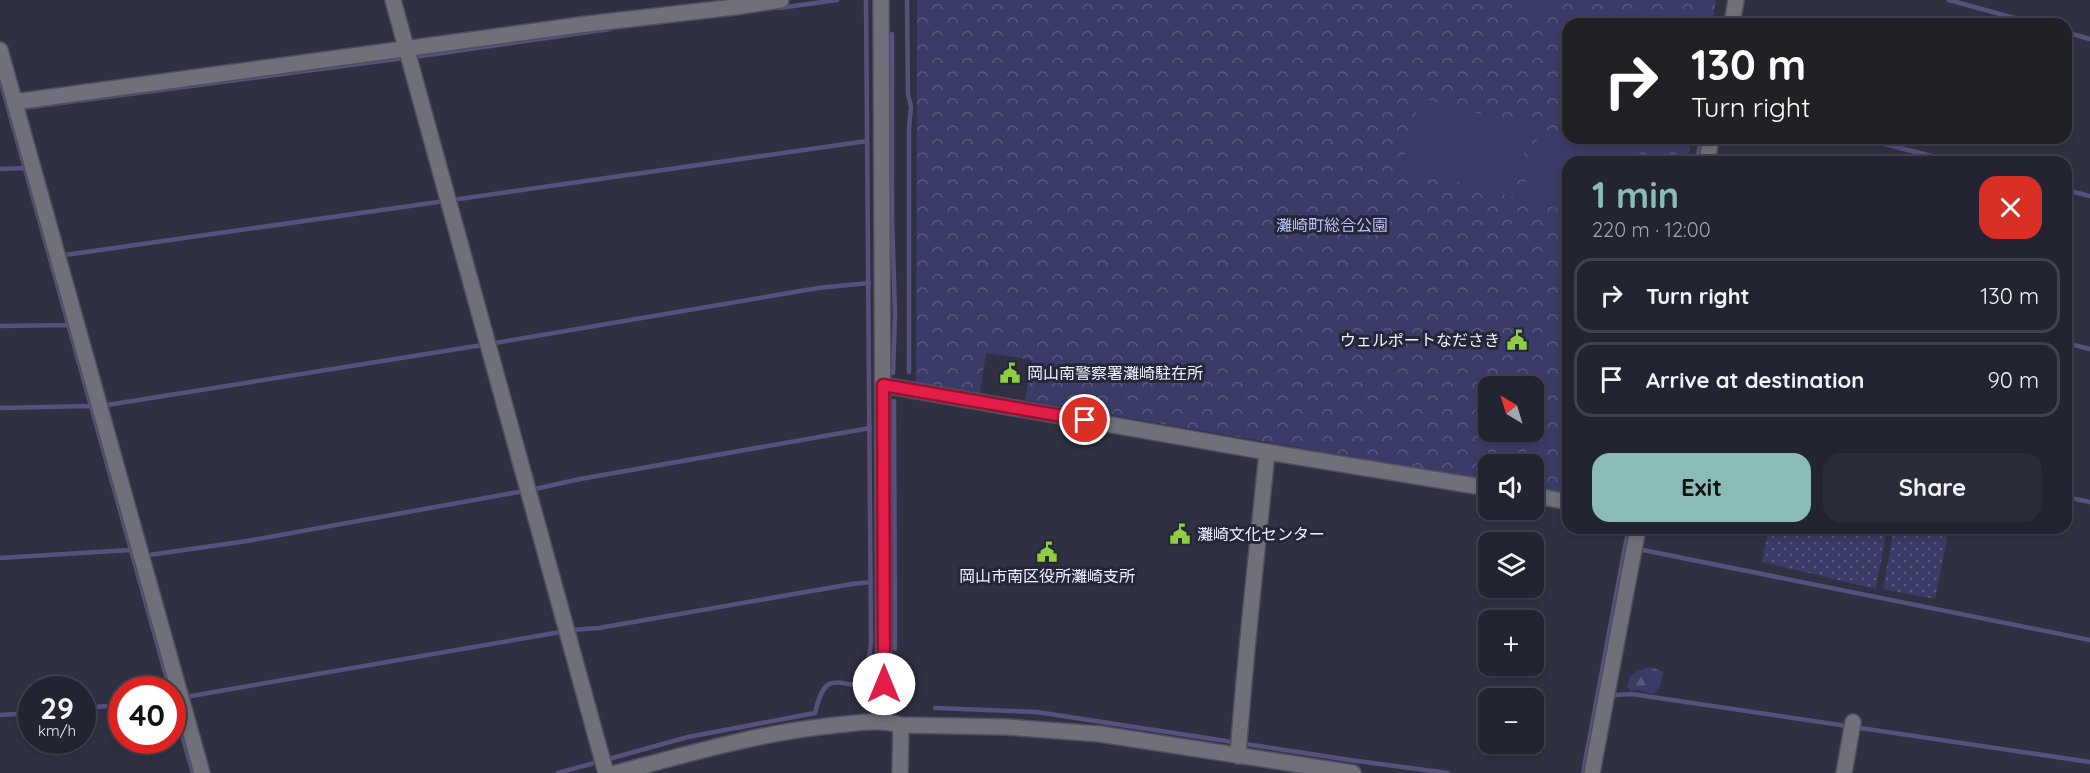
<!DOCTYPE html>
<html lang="en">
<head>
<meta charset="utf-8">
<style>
  :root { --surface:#232432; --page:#2b2c3a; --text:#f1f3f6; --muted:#a3a4ac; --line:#40414d; --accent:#8bbbb9 }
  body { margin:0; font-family:Quicksand,"Noto Sans JP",sans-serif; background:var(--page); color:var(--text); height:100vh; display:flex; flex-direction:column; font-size:22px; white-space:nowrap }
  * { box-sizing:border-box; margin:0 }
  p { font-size:20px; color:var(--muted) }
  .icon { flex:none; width:33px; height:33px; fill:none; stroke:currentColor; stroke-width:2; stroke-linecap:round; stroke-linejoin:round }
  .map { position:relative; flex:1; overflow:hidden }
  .panel { position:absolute; left:1562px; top:156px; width:510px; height:378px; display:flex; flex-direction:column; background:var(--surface); border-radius:18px; box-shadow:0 3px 9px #0003,0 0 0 2px var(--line) }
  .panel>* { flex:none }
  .hud { position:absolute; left:1562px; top:18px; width:510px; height:126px; border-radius:18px; box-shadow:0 3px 9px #0003,0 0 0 2px var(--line); background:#202124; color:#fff; overflow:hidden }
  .needle { width:39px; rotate:322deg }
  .fabs { position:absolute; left:1478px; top:376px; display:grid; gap:12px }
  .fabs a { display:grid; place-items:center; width:66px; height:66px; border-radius:12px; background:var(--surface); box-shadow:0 3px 9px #0003,0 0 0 2px var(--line); font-size:30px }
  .speed { position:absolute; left:18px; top:676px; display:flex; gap:12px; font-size:30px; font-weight:700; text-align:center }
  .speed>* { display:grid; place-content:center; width:78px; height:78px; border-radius:50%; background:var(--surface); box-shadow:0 3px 9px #0003,0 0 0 2px var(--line); line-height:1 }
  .speed small { font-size:15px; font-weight:400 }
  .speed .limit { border:9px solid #d22; background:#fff; color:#111 }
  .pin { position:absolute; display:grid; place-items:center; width:51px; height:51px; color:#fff; margin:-26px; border:3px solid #fff; border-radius:50%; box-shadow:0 2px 6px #0007 }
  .me { position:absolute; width:66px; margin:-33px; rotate:0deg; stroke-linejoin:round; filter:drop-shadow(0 0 4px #0008) }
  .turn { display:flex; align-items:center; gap:21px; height:126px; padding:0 30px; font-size:27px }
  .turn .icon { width:78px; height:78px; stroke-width:2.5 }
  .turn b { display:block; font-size:42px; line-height:51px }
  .round { display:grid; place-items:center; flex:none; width:63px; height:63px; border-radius:18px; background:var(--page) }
  .headline { display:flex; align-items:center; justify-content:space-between; height:102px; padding:0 30px }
  h1 { font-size:36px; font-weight:700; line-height:45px; color:var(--accent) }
  .button { display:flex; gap:12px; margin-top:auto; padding:12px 30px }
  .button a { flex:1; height:69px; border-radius:18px; background:var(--accent); color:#111; font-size:24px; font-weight:700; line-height:69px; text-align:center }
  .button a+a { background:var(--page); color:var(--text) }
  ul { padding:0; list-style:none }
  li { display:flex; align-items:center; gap:18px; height:75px; margin:0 12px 9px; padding:0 18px; border:3px solid var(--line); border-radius:18px }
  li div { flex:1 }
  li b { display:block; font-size:22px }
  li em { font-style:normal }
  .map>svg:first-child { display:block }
  .grass { fill:url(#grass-dots) }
  .forest { fill:url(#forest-firs) }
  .park { fill:url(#park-crowns); fill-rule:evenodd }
  .pitch { fill:#3a3c67 }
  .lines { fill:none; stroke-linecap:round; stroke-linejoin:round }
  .stream { stroke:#57517e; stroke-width:4.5 }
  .minor-casing { stroke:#4e4f60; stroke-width:18 }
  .minor { stroke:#6f7079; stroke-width:15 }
  .route-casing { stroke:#92132f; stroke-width:15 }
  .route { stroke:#e11d48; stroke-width:10 }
  .labels { text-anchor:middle; stroke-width:6; stroke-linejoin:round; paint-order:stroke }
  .park-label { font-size:16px; fill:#bbc0f9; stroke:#252638 }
  .poi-label { font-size:16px; fill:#f1f2fe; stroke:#252638; text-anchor:start }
</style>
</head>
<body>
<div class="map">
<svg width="2090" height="773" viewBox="0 0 2090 773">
  <defs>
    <pattern id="grass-dots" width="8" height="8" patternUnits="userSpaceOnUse" patternTransform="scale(1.5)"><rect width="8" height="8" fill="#3a3c67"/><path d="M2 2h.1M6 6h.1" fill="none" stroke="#57597e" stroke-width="1.8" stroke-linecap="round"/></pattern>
    <pattern id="forest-firs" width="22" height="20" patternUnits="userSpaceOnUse" patternTransform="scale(1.5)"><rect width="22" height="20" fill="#3a3c67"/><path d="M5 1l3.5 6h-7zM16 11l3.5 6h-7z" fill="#57597e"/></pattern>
    <pattern id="park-crowns" width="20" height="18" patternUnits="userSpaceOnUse" patternTransform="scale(1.5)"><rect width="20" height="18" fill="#3a3c67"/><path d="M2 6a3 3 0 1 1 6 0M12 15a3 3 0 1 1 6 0" fill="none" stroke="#57597e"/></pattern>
  </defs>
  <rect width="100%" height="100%" fill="#2f3042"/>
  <path class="grass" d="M1769,528H1887L1876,589L1762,562Z
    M1894,528H1949L1935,599L1883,589Z"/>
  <path class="forest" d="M1651,667L1663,672L1660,688L1653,694L1638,690L1631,691L1627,687L1630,676L1638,671Z"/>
  <path class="park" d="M917,0H1716L1712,24H1568V138H1692L1687,162H1568L1567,494L1533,488V465H1488V480L1025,400L1032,360L986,353L980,393L916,384ZM1488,387H1533V432H1488Z"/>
  <path class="pitch" d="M1519,0H1560L1535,20Z
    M1420,98L1531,127L1512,197L1401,167Z
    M1540,128L1567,135L1568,138H1578L1652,157L1651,162H1568L1567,211L1521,199Z"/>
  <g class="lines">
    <path class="stream" d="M907,0L908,94L911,107L909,128V372
      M1949,0L2036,24
      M779,8L837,0
      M2066,32L2090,39
      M892,34V217L895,314L893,373
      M414,57L610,29
      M0,79L170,690
      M23,108L404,58
      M1861,138L1955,162
      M1697,162L1701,138
      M0,169L25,168
      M2066,190L2090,196
      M65,255L867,141
      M0,326L67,325
      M2066,343L2090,349
      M894,401L895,649
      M107,405L495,343L818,288L869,283
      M0,408L90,406
      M2066,497L2090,502
      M1643,550L2090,640
      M149,555L247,541L535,489L580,479L870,428
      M0,558L130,550
      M895,667V677
      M863,687L866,679L871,643L866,0
      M895,688L896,700
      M1615,695L1632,694L2090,762
      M191,696L572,630L599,628L852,584L871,582
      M172,700L193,773
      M82,708L122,705
      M935,708L1037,712L1350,760L1448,773
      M0,715L32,713
      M558,773L688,737L815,713C824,675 832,680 866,688
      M1583,773L1628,531"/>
    <g class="minor-casing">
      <path id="minor" d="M393,0L606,773
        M881,0L884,720
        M1732,24L1736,0
        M0,50L202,773
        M14,102L587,24L735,7L781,0
        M1707,162L1711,138
        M883,385L1267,452L1488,488
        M1533,495L1568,502
        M1238,756C1245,654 1257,553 1267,452
        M616,773C688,754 762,732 837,725C859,723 878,719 901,725L1007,727L1100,734L1353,773
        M900,773L901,725
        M1592,773L1638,528
        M1844,773L1853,722"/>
    </g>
    <use href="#minor" class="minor"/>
  </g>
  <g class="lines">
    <g class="route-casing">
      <path id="route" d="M884,684L883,385L1085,420"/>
    </g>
    <use href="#route" class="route"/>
  </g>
  <defs>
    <g id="civic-bare" transform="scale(1.62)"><path d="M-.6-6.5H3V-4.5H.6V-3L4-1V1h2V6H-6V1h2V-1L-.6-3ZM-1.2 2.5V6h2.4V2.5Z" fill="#90cd41" stroke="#252638" stroke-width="2.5" paint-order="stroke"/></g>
  </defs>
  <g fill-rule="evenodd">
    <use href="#civic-bare" x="1517" y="340"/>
    <use href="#civic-bare" x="1010" y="373"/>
    <use href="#civic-bare" x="1180" y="534"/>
    <use href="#civic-bare" x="1047" y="552"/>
  </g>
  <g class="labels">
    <g class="park-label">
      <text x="1332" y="231">灘崎町総合公園</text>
    </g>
    <g class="poi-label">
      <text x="1500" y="346" text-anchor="end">ウェルポートなださき</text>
      <text x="1027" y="379">岡山南警察署灘崎駐在所</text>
      <text x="1197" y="540">灘崎文化センター</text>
      <text x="1047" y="582" text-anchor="middle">岡山市南区役所灘崎支所</text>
    </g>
  </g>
</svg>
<div class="fabs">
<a><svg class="needle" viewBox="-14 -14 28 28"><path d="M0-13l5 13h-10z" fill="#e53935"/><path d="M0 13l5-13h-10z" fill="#a3a4ac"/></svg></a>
<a><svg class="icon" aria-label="sound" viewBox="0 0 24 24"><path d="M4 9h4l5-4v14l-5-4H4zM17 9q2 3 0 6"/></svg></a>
<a><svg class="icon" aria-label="layers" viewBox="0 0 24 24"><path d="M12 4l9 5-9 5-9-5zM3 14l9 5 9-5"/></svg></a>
<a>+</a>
<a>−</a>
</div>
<div class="speed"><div>29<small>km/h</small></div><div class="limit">40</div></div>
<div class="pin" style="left:1085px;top:420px;background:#d93025"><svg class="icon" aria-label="arrive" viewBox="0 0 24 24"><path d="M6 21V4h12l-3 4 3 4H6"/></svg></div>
<svg class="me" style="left:884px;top:684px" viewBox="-20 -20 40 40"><circle r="19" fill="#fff"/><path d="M0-13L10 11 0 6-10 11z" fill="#e11d48"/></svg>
<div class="hud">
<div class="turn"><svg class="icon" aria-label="right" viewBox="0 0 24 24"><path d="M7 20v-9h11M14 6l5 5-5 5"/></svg><div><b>130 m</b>Turn right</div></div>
</div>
<section class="panel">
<div class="headline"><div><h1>1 min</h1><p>220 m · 12:00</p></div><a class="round" style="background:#d93025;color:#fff"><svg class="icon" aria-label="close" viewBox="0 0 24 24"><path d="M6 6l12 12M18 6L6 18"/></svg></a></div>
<ul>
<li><svg class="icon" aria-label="right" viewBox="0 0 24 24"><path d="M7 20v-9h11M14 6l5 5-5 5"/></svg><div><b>Turn right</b></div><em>130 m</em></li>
<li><svg class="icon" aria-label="arrive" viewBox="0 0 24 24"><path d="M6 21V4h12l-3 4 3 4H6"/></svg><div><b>Arrive at destination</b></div><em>90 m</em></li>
</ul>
<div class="button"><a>Exit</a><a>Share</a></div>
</section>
</div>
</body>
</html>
